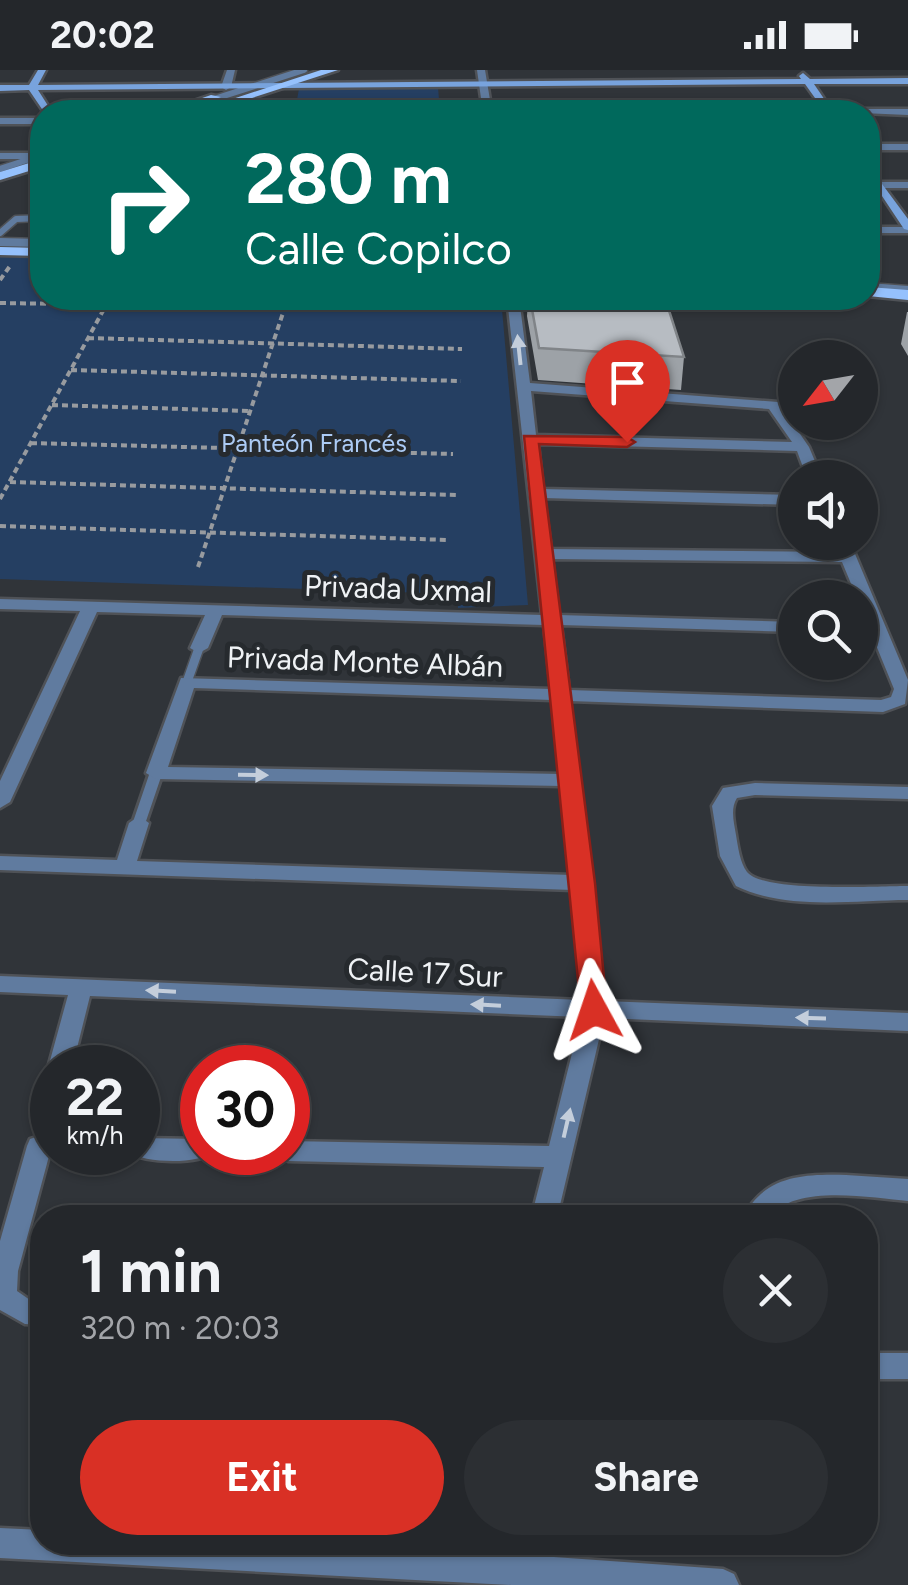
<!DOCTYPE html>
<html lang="en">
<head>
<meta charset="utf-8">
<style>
  :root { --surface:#24272b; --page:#2c2f33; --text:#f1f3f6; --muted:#a3a5a9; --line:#414447; --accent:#d93025 }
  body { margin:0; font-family:Figtree,sans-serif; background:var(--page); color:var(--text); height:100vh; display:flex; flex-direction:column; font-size:38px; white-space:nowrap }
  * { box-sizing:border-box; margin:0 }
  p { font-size:32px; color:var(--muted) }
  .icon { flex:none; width:55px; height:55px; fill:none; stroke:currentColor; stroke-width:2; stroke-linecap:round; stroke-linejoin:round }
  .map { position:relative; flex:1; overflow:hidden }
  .side { position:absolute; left:30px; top:1135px; width:848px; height:350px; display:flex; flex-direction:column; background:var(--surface); border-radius:40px; box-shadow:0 2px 8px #0004,0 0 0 2px var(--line) }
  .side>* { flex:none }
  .hud { position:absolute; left:30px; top:30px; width:850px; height:210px; border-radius:40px; box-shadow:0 2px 8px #0004,0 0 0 2px var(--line); background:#00695c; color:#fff; overflow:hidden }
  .needle { width:65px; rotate:239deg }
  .tools { position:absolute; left:778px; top:270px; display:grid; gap:20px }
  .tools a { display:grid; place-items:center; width:100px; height:100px; border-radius:50%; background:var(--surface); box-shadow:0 2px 8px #0004,0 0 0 2px var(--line); font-size:50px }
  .speed { position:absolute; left:30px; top:975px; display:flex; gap:20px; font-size:50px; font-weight:700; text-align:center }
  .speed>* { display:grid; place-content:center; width:130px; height:130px; border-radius:50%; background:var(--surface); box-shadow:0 2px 8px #0004,0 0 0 2px var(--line); line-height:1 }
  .speed small { font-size:25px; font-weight:400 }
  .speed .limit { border:15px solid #d22; background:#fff; color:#111 }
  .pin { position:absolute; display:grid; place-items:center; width:85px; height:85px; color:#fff; margin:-102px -42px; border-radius:50% 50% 50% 0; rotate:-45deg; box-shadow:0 0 10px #0007 }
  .pin .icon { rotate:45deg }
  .me { position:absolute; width:110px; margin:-55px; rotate:355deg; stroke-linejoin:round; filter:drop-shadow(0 0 8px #0008) }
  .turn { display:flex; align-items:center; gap:35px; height:210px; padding:0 50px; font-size:45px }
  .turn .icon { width:130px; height:130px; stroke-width:2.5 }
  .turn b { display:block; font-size:70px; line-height:85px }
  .round { display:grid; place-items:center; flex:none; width:105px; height:105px; border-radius:52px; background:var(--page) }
  .summary { display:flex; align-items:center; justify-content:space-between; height:170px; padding:0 50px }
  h1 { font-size:60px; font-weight:700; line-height:75px }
  .primary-button { display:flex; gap:20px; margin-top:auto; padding:20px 50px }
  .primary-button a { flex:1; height:115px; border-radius:60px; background:var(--accent); color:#fff; font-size:40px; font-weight:700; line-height:115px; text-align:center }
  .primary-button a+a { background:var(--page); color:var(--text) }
  .status { display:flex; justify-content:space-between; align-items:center; height:70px; padding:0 50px; background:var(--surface); direction:ltr }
  .status svg { height:28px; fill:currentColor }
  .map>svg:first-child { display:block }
  .green { fill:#253f62 }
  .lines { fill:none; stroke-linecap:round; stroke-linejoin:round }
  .lane-far3-casing { stroke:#4f5257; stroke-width:9 }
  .lane-far2-casing { stroke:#4f5257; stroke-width:11 }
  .lane-far1-casing { stroke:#4f5257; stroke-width:12 }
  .lane-casing { stroke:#4f5257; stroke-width:18 }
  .street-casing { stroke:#4f5257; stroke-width:5 }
  .secondary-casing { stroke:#4f5257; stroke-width:5 }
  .primary-casing { stroke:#4f5257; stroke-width:5 }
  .path { stroke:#989b9f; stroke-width:4; stroke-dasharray:6 4; stroke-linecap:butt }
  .lane-far3 { stroke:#607b9f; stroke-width:6 }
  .lane-far2 { stroke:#607b9f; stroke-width:8 }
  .lane-far1 { stroke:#607b9f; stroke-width:9 }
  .lane { stroke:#607b9f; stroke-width:12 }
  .street { fill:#607b9f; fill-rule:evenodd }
  .secondary { fill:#78a3dd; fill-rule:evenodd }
  .primary { fill:#95c1fd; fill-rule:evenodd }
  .wall { fill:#9da2a7 }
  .building { fill:#b7bcc2; stroke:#808488; stroke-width:2.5 }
  .oneway { fill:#c4cedb }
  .route { fill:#d93025; stroke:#8d1f18; stroke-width:2.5 }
  .labels { text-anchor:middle; stroke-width:10; stroke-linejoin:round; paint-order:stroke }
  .far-park-label { font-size:25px; fill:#accbf5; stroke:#262a2e }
  .street-label { font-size:30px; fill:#eff2f5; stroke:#262a2e }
</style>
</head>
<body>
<div class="status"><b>20:02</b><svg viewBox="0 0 49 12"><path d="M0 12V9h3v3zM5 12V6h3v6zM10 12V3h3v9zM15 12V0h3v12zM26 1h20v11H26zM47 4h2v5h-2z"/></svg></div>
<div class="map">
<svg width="908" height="1515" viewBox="0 0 908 1515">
  <rect width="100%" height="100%" fill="#303439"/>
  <path class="green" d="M438,17L440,42H287L295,40L299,19Z
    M0,186L42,187V228H501L528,535L458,538L457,524L0,509Z"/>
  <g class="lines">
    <g class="lane-far3-casing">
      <path id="lane-far3" d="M208,31L304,0
        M0,99L42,85
        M0,163L16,149L42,148
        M0,172L37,173"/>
    </g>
    <g class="lane-far2-casing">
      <path id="lane-far2" d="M0,172L42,173
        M868,217L908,220"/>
    </g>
    <g class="lane-far1-casing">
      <path id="lane-far1" d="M187,612L199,578"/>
    </g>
    <g class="lane-casing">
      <path id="lane" d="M139,753L156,703"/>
    </g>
    <g class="street-casing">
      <path id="street" d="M227,0H235L231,17L226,20L221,17Z
        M477,0H485L492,42H483Z
        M845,39H908V45L840,42Z
        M0,48H42V54H0Z
        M868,74H908V80H868Z
        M0,83H32L37,86L32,89H0Z
        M868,112H908V118H868Z
        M868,157H908V163H868Z
        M507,228H519L530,313L778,332L809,377L822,408H807L797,381L538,374L543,419L795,425V435L544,428L551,479L838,482L834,472H850L908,610L905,634L883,642L570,631L604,931L908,943V961L604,948L557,1148H531L544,1097L288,1091L279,1088L276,1082H288V1071L549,1076L581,947L90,926L72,998H52V1005L48,998L68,925L0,922V906L582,930L573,820L0,800V786L117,790L129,753L139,746L149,753L137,791L572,805L562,716L156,709L146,703L181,608L551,619L544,555L222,545L208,578L199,583L190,578L205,545L97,542L10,732L0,738V711L80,541L0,539V529L542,545ZM531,321L769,339L792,372L536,365ZM552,489L842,492L857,528H860V536L894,619L891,627L881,630L569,620L561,555L795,562V552L559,545ZM194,618L552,630L560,704L168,697Z
        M755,713L908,717V729L755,725L737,728C730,739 734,752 736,765C738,777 740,793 747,802C764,823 879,816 908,816V830C853,830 787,841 736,816L720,786L712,736L723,718Z
        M52,1015V1060L45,1063L36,1060L33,1053L44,1018Z
        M39,1066H52V1082H61L49,1086L18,1201L17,1221L30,1230L42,1231V1255L25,1254L0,1240V1171L27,1076L30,1069Z
        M138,1068L202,1069V1082H213C198,1095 144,1093 128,1082H138Z
        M846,1105L908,1109V1131C873,1128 792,1113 770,1148H743C764,1105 804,1104 846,1105Z
        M865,1283H908V1309H865Z
        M0,1458L42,1460V1472H300L452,1480L454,1472H484L482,1482L723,1499L734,1504L739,1515H512L0,1488Z"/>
    </g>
    <g class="secondary-casing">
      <path id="secondary" d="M38,0H46L38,15L801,9L799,6L803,3L810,9L908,8V14H814L833,42H825L805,14L38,20L52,42H44L29,20L0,21V15H29Z
        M868,95L908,149V160L904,159L868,105Z"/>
    </g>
    <g class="primary-casing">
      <path id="primary" d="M321,0H338L209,42H193Z
        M211,25L221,27L178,42H161Z
        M42,89V97L0,110V102Z
        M0,177L42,178V186L0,185Z
        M868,217L908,220V230L868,226Z"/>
    </g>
    <path class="path" d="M0,210L10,196
      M0,233L462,240
      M88,268L462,279
      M71,300L461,311
      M52,335L249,341
      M31,373L453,384
      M10,412L456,425
      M0,429L110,228
      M0,456L448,470
      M198,497L288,228"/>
    <use href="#lane-far3" class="lane-far3"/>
    <use href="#lane-far2" class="lane-far2"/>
    <use href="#lane-far1" class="lane-far1"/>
    <use href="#lane" class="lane"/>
    <use href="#street" class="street"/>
    <use href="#secondary" class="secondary"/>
    <use href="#primary" class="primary"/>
  </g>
  <path class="wall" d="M528,228H665L684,287L681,320L538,310L527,246Z
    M907,242H908V286L901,274Z"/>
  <path class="building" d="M530,228H665L684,287L539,278Z"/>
  <defs><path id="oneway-solid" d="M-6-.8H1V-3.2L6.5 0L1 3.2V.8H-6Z" transform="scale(2.5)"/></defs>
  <g class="oneway">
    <use href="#oneway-solid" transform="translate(519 280) rotate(-96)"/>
    <use href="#oneway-solid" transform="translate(253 705) rotate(1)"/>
    <use href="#oneway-solid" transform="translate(161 921) rotate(-177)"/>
    <use href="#oneway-solid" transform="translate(486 935) rotate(-177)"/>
    <use href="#oneway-solid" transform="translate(811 948) rotate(-178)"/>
    <use href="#oneway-solid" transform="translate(567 1053) rotate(-77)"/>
  </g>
  <path class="route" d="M524,366L627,367L635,372L627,377L539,374L595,813L607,940L594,950L581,940Z"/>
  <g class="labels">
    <g class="far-park-label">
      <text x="314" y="382">Panteón Francés</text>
    </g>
    <g class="street-label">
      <text transform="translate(398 519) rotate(2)" y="10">Privada Uxmal</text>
      <text transform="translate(365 592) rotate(2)" y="10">Privada Monte Albán</text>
      <text transform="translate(425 903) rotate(3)" y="10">Calle 17 Sur</text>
    </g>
  </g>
</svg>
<div class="tools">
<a><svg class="needle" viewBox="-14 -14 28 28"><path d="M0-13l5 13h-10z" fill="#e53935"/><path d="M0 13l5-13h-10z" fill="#a3a5a9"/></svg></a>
<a><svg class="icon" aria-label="sound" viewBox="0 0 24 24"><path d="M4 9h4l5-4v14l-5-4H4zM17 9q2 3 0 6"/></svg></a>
<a><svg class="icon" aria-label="search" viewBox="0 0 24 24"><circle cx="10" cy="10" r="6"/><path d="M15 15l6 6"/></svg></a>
</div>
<div class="speed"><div>22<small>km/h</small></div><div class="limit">30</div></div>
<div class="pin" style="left:627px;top:372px;background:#d93025"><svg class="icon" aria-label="arrive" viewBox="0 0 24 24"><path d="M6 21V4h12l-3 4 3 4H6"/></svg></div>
<svg class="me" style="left:594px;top:940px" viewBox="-20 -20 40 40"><path d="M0-17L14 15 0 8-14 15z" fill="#d93025" stroke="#fff" stroke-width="4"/></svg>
<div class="hud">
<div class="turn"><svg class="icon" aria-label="right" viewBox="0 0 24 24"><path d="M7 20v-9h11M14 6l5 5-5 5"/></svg><div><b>280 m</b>Calle Copilco</div></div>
</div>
<section class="side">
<div class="summary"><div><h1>1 min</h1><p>320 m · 20:03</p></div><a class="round"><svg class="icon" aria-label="close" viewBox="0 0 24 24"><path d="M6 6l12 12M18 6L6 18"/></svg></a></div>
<div class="primary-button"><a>Exit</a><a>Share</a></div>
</section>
</div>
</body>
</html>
